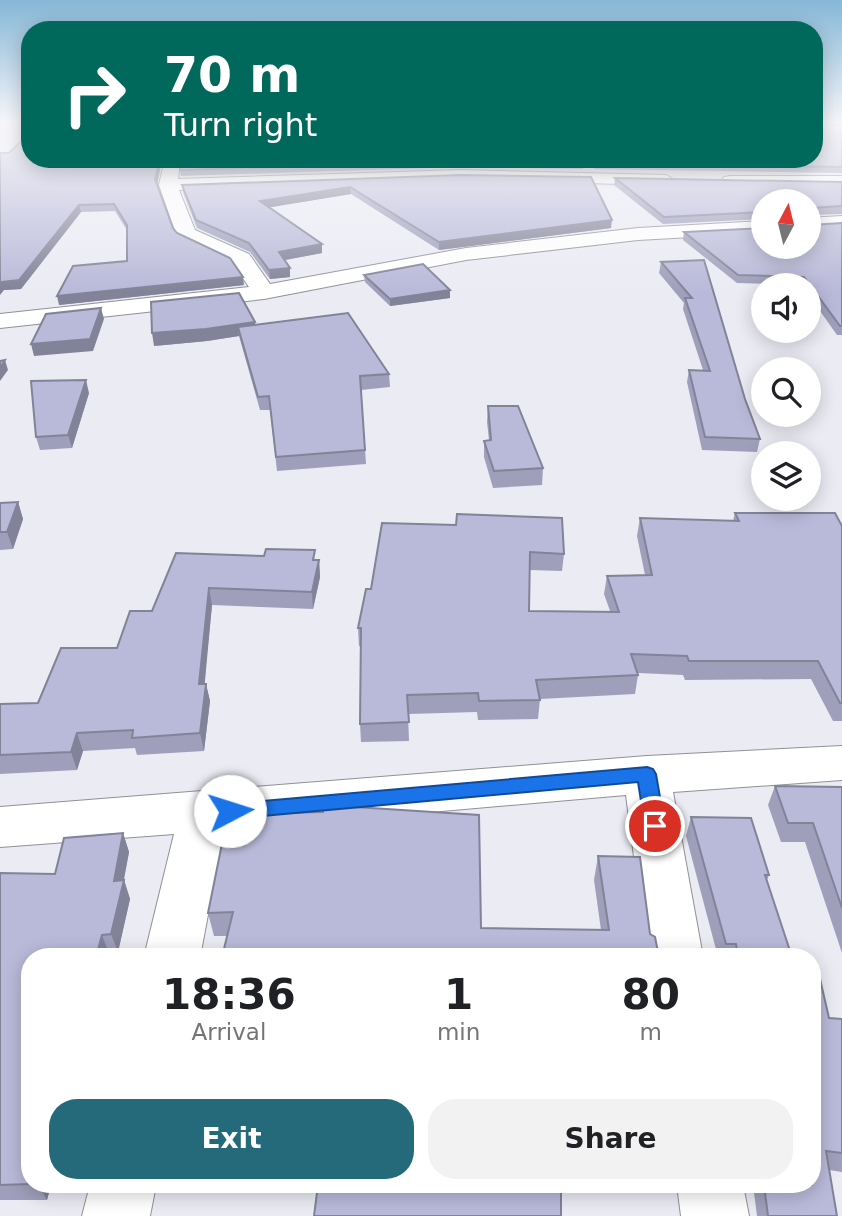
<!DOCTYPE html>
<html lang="en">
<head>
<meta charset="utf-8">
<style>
  :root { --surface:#fff; --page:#f2f2f2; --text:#202124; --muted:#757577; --accent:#256a7a }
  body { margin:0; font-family:"DejaVu Sans",sans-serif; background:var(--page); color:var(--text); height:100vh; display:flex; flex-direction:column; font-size:26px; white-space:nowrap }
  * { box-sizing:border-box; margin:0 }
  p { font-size:23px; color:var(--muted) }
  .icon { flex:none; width:38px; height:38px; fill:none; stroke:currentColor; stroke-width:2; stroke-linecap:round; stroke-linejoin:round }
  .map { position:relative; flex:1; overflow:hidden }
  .details { position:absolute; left:21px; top:948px; width:800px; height:245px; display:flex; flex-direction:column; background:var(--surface); border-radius:28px; box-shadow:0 4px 18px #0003 }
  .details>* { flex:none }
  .guide { position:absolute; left:21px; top:21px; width:802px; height:147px; border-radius:28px; box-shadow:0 4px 18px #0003; background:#00695c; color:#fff; overflow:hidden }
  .needle { width:46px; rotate:7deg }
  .controls { position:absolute; left:751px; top:189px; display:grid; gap:14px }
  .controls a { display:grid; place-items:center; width:70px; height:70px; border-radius:50%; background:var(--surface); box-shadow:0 4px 18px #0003; font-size:35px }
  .pin { position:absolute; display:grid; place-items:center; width:60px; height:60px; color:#fff; margin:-30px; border:4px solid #fff; border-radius:50%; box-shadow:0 2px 7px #0007 }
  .me { position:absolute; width:77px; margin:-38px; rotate:85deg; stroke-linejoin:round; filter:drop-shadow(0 0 5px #0008) }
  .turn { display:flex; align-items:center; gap:24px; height:147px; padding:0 28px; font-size:32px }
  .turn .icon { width:91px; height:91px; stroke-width:2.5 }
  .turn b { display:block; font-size:49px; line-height:60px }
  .eta { display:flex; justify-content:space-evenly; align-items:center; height:119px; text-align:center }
  .eta b { font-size:42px; font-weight:800; line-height:49px }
  .action { display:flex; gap:14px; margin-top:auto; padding:14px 28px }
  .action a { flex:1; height:80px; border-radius:28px; background:var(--accent); color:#fff; font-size:28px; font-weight:800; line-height:80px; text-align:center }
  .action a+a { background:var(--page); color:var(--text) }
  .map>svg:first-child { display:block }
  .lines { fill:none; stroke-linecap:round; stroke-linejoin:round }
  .minor-casing { stroke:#909098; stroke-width:2 }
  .minor { fill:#fff; fill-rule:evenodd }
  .wall { fill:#9f9fbb }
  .shaded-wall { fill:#828298 }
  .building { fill:#b9b9d9; stroke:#828298; stroke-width:2 }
  .route { fill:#1a73e8; stroke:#114b97; stroke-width:2 }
</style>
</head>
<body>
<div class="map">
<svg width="842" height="1216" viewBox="0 0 842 1216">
  <rect width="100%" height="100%" fill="#ebebf4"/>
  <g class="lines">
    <g class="minor-casing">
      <path id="minor" d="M165,159L180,161L178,179L461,170L666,175L675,180L666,185L461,180L179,190L195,230L249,254L270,284L466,248L638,228L763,221V233L638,240L466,260L264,299L0,328V314L249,287L233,264L179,238L176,234L159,185Z
        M730,176H842V186L724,185L721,181L724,177Z
        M842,216V228L808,230V218Z
        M842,746V780L673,792L703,957H647L626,795L224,830L200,957H144L174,834L0,847V807L647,756Z
        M90,1185H156L150,1216H82Z
        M677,1185H743L749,1216H681Z"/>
    </g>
    <use href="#minor" class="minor"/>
  </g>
  <path class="wall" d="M842,127V173L595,169L582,159L584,163L583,169L461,167L181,176L180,170L181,159H814Z
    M30,159H162L157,184L173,228L177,233L244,285L59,305L127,261V230L115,211L81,212L21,289L4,290Z
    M461,175L611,228L439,250L351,194L269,207L322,253L284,260L290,277L270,279L250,252L197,228L183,192L182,185Z
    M615,178L842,182V214L808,215V201H763V219L663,224L614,185Z
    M842,223V335H837L808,294V285L737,283L683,240L684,232Z
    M704,260L745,399L760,439L757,452L702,450L687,382L689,370H703L683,309L684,303L659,273L661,262Z
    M364,275L450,298L390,306L365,282Z
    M255,322V325L389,374L390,387L361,390L366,464L277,471L270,410H260L239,336L207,341L154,346Z
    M89,393L72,448L40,450L36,437Z
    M488,406L543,468L542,485L493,488L484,457V441L489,440L487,422Z
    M18,502L23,519L13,549L0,550V503Z
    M735,513L842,526V721H833L811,679L685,680L683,675L638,673V675L635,694L540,699L538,719L478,720L477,712L408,714L409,741L361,742L360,724L361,646H359L358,628L371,589L382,523L564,554L562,571L530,570L529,611H610L604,594L607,576L645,575L637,536L640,518L733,521Z
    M176,553L319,560L320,577L313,609L212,605L204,684H206L210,701L204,751L137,755L135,748L83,751L77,770L0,774V704L38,703L117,648L152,611Z
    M775,786L842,787V953L805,842H781L768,805Z
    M228,814L481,928L601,930L594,880L598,856L650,934L214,936L208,913Z
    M691,817L769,875L767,880L792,957H718L686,836Z
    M123,833L129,852L124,880L130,899L118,952L109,953L30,1185H51L47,1200H0V873L55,874Z
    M829,1018L842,1019V1172L829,1170L837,1216H757L753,1185H812Z"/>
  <path class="shaded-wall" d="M160,159H162L157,186L155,179Z
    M350,187L351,194L260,209V201Z
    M79,205L81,212L21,289L4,290L0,295V284Z
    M612,220L611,228L439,250V242Z
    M322,244V253L280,261L279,252Z
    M290,268V277L270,279L269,270Z
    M243,277L244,285L59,305L57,296Z
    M450,290V298L390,306V299Z
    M101,308L104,319L93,351L34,356L31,344Z
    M255,322L256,334L238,327L239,336L207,341L154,346L152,333Z
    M5,360L8,370L0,381V368Z
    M86,380L89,393L72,448L68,435Z
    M18,502L23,519L13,549L7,532Z
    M319,560L320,577L313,609L312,592Z
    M209,588L212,605L203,702L199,684Z
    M206,684L210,701L204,751L200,733Z
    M77,733L83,751L77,770L71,752Z
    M123,833L129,852L122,888L124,880L130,899L118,952L111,934L114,881Z
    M102,935L109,953L108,957H96Z
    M38,1185H51L47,1200Z"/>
  <path class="building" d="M814,124L839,125L842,127V167L595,163L591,159H814Z
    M21,141H30V159H160L155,179L173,228L177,233L230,258L243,277L57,296L73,266L127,261V225L114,204L79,205L19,280L2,282L0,284V153H9Z
    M181,159H582L584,163L461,161L180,170Z
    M461,175L591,177L612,220L439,242L350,187L260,201L322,244L279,252L290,268L269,270L249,243L196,220L182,185Z
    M615,178L842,182V206L810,208L808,209V201H763V212L664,217Z
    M842,223V326H840L804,277L738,275L684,232L763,228V247H808V224L810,225Z
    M704,260L745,399L760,439L705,437L689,370L710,371L685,298H692L661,262Z
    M423,264L450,290L390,299L364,275Z
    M239,293L255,322L206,329L152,333L151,302Z
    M101,308L90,339L31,344L46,314Z
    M348,313L389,374L360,376L365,450L276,457L269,396L258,397L238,327Z
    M5,360L0,368V361Z
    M86,380L68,435L36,437L31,381Z
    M488,406H518L543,468L494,471L484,441L491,440Z
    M18,502L7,532H0V503Z
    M735,513H835L842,526V703H840L818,661H689L687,656L631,654L638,675L536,680L540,700L479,701L478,693L407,695L409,722L360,724L361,628H358L366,589H371L382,523L456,525L457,514L562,518L564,554L530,552L529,611L619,612L607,576L652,575L640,518L739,521Z
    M266,549L315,550L313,560H319L312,592L209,588L199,684H206L200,733L132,738L133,730L77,733L71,752L0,755V704L38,703L61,648H117L130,611H152L176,553L264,556Z
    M775,786L842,787V908L813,823H788Z
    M324,805L479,815L481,928L609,930L598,856L640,857L650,934L655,937L659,957H222L233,912L208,913L228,814L323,812Z
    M691,817L751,818L769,875H765L792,957H738L736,944H726Z
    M123,833L114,881L124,880L111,934L102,935L96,957H30V1184L0,1185V873L55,874L64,838Z
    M812,978L820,979L829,1018L842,1019V1153L826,1151L837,1216H768L764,1185H812Z
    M318,1185H561V1216H314Z"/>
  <linearGradient id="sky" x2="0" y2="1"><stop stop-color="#85b7d6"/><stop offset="0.42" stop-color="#f6f6fa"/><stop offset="1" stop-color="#f6f6fa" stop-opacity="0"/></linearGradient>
  <rect width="842" height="292" fill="url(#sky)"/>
  <path class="route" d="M647,767L653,769L656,774L665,826L662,832L655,835L647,832L645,826L638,782L230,819L223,817L220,811L223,806L230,804Z"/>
</svg>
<div class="controls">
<a><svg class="needle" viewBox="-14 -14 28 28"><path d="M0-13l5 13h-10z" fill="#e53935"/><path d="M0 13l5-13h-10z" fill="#757577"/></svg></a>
<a><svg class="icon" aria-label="sound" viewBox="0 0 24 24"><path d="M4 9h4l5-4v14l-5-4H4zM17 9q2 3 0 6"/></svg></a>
<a><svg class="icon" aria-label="search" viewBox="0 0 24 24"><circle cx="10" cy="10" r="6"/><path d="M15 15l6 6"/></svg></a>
<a><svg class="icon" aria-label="layers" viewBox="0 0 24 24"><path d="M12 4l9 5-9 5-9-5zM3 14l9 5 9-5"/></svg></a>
</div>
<div class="pin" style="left:655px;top:826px;background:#d93025"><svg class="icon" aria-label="arrive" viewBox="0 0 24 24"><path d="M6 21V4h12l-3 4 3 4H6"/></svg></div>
<svg class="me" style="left:230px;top:811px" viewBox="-20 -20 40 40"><circle r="19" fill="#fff"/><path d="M0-13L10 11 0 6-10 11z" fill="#1a73e8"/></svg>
<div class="guide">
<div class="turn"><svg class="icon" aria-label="right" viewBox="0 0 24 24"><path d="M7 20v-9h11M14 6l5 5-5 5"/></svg><div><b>70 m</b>Turn right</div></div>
</div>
<section class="details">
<div class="eta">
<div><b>18:36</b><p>Arrival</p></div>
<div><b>1</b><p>min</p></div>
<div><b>80</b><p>m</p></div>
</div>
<div class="action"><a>Exit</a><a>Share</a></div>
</section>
</div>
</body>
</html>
